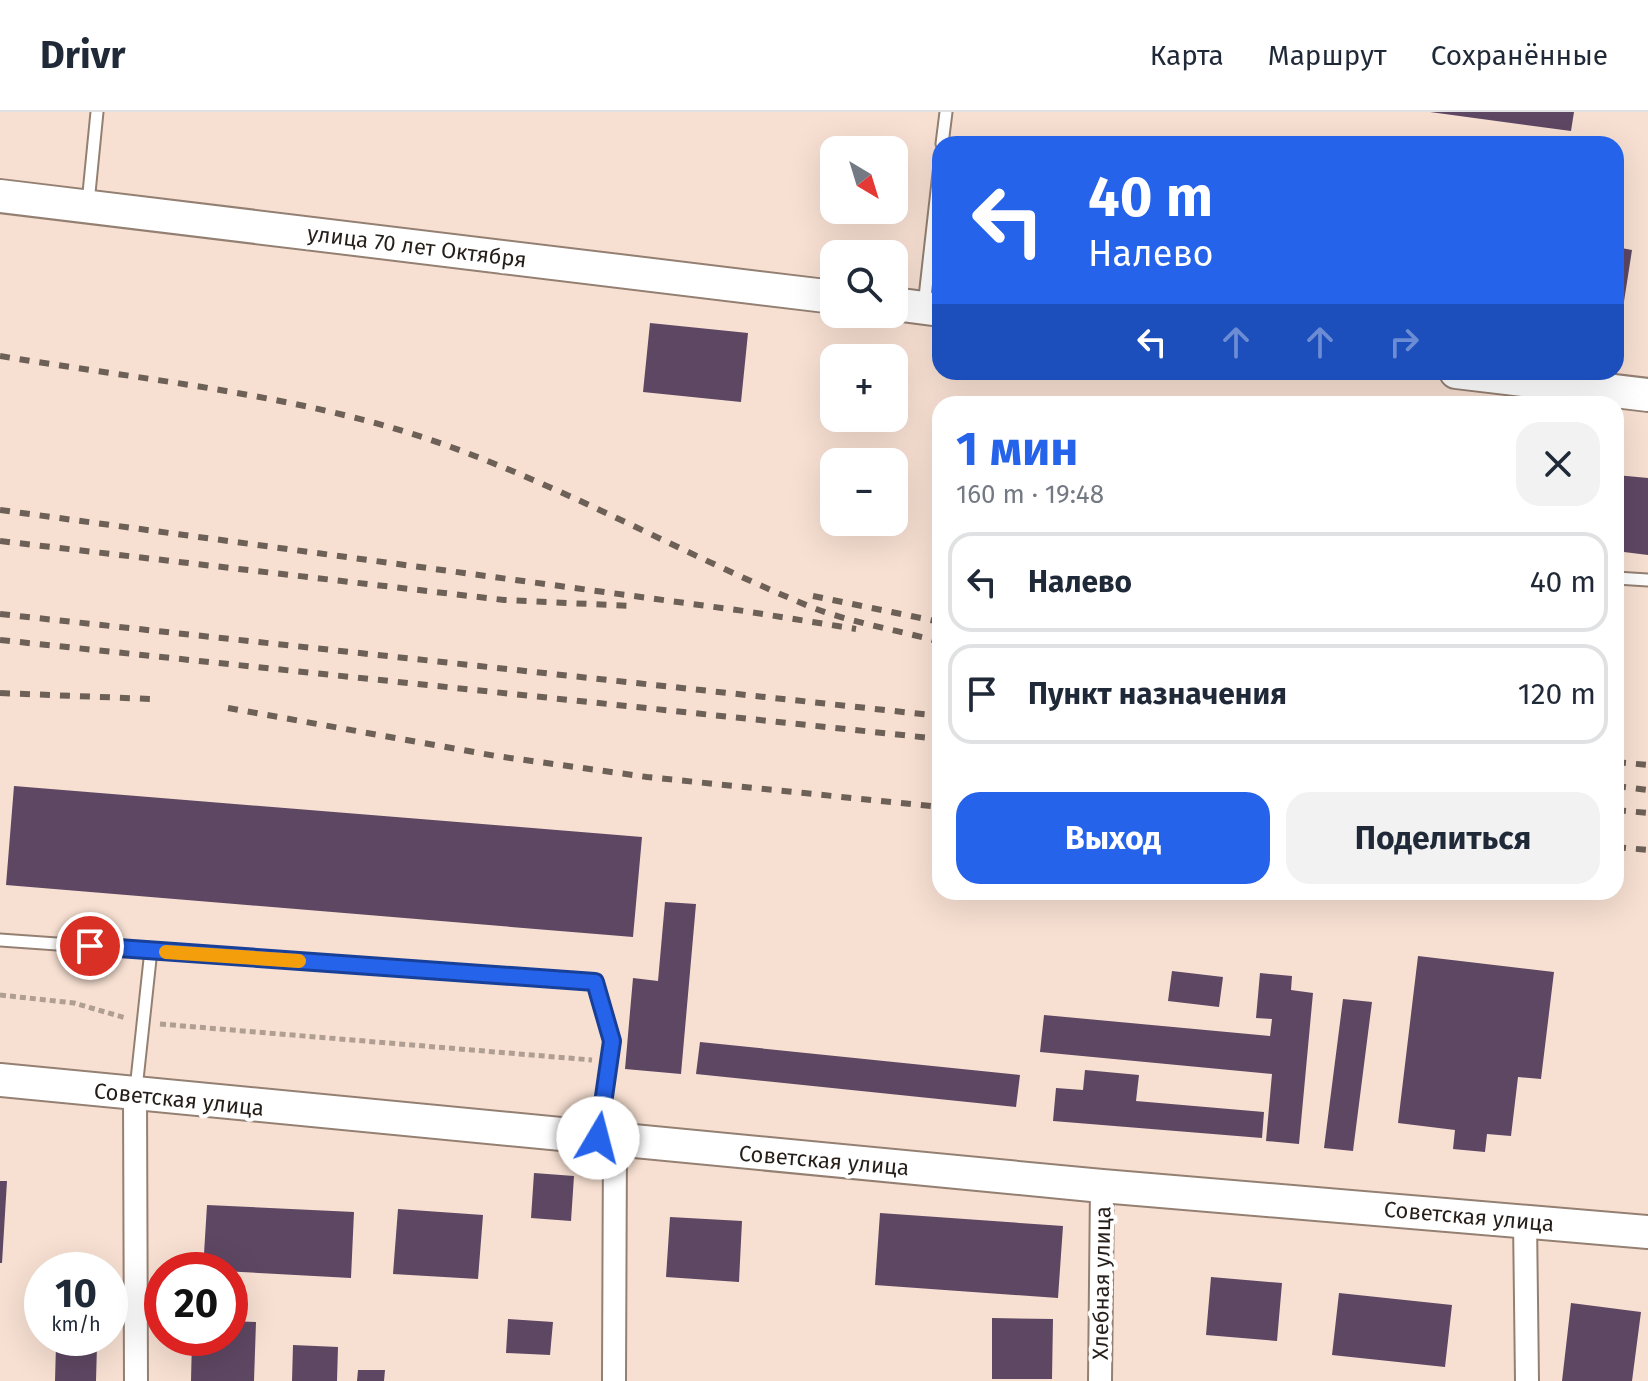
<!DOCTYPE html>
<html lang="ru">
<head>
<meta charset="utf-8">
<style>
  :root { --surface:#fff; --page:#f2f2f3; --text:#1f2937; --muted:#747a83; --line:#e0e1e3; --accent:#2563eb }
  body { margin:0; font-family:"Fira Sans",sans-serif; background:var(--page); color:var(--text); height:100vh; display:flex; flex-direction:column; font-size:30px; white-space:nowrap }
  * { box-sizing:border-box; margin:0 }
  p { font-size:26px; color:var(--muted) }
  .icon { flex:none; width:44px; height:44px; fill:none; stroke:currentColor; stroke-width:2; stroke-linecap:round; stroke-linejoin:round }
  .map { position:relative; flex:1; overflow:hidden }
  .drawer { position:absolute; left:932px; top:284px; width:692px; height:504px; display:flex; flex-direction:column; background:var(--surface); border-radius:24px; box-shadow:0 8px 32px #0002 }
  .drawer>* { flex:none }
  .guide { position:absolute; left:932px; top:24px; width:692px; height:244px; border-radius:24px; box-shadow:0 8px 32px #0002; background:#2563eb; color:#fff; overflow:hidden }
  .needle { width:52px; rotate:142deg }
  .tools { position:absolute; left:820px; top:24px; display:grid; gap:16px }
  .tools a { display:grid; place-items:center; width:88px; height:88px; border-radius:16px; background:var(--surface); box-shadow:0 8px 32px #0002; font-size:40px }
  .speed { position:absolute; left:24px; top:1140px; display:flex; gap:16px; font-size:40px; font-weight:700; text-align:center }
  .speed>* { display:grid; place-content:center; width:104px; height:104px; border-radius:50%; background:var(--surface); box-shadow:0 8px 32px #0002; line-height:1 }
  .speed small { font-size:20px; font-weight:400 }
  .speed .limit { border:12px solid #d22; background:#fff; color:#111 }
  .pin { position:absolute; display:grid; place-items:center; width:68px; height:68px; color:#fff; margin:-34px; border:4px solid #fff; border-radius:50%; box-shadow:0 2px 8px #0007 }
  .me { position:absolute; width:88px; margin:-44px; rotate:8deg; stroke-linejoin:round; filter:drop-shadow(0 0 6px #0008) }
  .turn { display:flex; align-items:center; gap:28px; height:168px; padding:0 24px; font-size:36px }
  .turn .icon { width:104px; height:104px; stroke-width:2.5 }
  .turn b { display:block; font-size:56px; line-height:68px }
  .lanes { display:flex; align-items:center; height:76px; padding:0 24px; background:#0003; justify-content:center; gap:40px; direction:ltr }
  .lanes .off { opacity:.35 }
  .round { display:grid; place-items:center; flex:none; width:84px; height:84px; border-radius:24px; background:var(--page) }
  .head { display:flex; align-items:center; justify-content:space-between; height:136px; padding:0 24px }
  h1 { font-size:48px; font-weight:700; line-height:60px; color:var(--accent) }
  .button { display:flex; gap:16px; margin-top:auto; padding:16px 24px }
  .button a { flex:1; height:92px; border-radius:24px; background:var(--accent); color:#fff; font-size:32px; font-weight:700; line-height:92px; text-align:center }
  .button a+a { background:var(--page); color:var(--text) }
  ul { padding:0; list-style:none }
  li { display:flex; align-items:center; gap:24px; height:100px; margin:0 16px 12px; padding:0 8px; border:4px solid var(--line); border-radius:24px }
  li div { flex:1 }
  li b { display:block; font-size:30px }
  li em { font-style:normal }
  header { display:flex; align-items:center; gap:48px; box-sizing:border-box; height:112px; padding:0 40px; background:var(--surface); border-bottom:2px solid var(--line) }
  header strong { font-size:38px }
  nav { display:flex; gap:44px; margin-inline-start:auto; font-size:28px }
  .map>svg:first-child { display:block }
  .building { fill:#5e4763 }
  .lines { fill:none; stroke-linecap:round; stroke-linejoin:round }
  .lane-casing { stroke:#948073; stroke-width:15 }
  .street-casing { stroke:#948073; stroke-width:26 }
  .secondary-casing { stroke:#948073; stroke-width:36 }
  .path { stroke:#b09e93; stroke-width:5; stroke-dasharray:6 4; stroke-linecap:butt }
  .lane { stroke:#fff; stroke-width:11 }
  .street { stroke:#fff; stroke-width:22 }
  .secondary { stroke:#fff; stroke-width:32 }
  .rail { stroke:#6d6057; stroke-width:6; stroke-dasharray:10 10; stroke-linecap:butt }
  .route-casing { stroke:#184099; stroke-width:20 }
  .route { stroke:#2563eb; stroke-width:14 }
  .slow { stroke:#f59e0b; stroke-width:14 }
  .labels { text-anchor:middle; stroke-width:8; stroke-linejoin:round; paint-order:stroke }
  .street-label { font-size:22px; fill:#261e19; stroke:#fff }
</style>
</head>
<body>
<header>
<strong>Drivr</strong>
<nav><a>Карта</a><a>Маршрут</a><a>Сохранённые</a></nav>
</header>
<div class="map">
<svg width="1648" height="1269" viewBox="0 0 1648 1269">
  <rect width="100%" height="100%" fill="#f7e0d2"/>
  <path class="building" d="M1430,0H1574L1571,19Z
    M1616,135L1632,138L1618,228L1616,227Z
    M650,211L748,221L741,290L643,280Z
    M1616,363L1648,366V443L1616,439Z
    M14,674L642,725L633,825L6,773Z
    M665,790L696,792L681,962L625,957L633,866L658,869Z
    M1418,844L1554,860L1541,967L1518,965L1511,1024L1487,1022L1485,1040L1453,1037L1455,1018L1398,1011Z
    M1172,859L1223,865L1219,895L1168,889Z
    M1260,861L1292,864L1291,878L1313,881L1299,1032L1266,1029L1272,962L1040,940L1044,903L1270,924L1272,907L1256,906Z
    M1343,887L1372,890L1353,1039L1324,1036Z
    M700,930L1020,963L1016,995L696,962Z
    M1085,958L1139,963L1136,989L1264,1000L1262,1026L1053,1009L1056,976L1083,978Z
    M534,1061L574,1064L571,1109L531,1106Z
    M0,1069H7L2,1151H0Z
    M207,1093L354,1100L351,1166L203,1158Z
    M398,1097L483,1103L478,1167L393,1162Z
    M880,1101L1063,1114L1058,1186L875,1173Z
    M670,1105L742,1109L739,1170L666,1165Z
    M1211,1165L1282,1171L1277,1229L1206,1223Z
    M1339,1181L1452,1193L1445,1255L1332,1243Z
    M1571,1191L1641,1200L1632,1269H1562Z
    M992,1206L1053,1207L1052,1267H992Z
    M508,1207L553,1210L550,1243L506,1241Z
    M230,1209L256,1210L254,1269H191L192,1226H230Z
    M56,1233H97L96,1269H55Z
    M293,1233L338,1235L337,1269H292Z
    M358,1258H385L384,1269H357Z"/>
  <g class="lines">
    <g class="lane-casing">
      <path id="lane" d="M942,32L946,0
        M88,91L97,0
        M924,194L940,52
        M1535,292L1537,270
        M1616,466L1648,468
        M0,828L595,870L612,929L599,1021
        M136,977L151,838"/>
    </g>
    <g class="street-casing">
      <path id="street" d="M135,983L136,1269
        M1525,1108L1527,1269
        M614,1269L615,1028
        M1100,1269L1102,1074"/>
    </g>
    <g class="secondary-casing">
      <path id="secondary" d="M0,84L834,185
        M894,192L940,198
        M1456,260L1648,283
        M0,968L1102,1074L1648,1120"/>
    </g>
    <path class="path" d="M0,883L74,891L126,906
      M160,912L592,948"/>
    <use href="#lane" class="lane"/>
    <use href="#street" class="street"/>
    <use href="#secondary" class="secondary"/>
    <path class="rail" d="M0,244C150,269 308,283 451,335C575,380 689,445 811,495C852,511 898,518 940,530
      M0,398L744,499L856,517
      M0,429L504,488L632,494
      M813,484L940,510
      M0,502L940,604
      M0,528L940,627
      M0,581L151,587
      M228,596L496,644L647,665L940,695
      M1616,650L1648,653
      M1616,674L1648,678
      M1616,698L1648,701
      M1616,735L1648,738"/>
  </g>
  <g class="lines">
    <g class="route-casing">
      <path id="route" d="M90,834L595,870L612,929L598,1026"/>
    </g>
    <use href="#route" class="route"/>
    <path class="slow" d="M166,840L299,849"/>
  </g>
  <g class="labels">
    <g class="street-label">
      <text transform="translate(417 134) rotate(7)" y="8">улица 70 лет Октября</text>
      <text transform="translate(179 987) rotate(6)" y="8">Советская улица</text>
      <text transform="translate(824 1048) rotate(5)" y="8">Советская улица</text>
      <text transform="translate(1469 1104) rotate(5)" y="8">Советская улица</text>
      <text transform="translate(1101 1171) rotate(-89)" y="8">Хлебная улица</text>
    </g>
  </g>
</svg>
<div class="tools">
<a><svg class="needle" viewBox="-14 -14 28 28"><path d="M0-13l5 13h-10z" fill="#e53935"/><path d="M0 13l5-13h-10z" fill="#747a83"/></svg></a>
<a><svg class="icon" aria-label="search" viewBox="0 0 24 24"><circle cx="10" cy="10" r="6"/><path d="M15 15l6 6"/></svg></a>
<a>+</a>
<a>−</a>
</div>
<div class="speed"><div>10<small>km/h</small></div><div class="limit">20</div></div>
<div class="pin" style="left:90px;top:834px;background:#d93025"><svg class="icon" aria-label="arrive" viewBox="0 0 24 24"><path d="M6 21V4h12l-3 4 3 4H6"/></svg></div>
<svg class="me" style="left:598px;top:1026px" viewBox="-20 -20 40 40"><circle r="19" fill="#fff"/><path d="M0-13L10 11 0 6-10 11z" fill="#2563eb"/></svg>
<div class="guide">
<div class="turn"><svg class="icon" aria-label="left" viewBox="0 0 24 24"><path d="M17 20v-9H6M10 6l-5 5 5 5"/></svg><div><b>40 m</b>Налево</div></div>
<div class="lanes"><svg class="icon" aria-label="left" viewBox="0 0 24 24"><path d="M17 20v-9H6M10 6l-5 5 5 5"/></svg><svg class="icon off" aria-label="ahead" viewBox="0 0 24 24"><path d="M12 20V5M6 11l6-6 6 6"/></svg><svg class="icon off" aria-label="ahead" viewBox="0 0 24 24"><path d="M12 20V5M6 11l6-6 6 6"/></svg><svg class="icon off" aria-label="right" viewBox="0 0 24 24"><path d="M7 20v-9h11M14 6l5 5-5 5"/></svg></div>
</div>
<section class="drawer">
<div class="head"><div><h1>1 мин</h1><p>160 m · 19:48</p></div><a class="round"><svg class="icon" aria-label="close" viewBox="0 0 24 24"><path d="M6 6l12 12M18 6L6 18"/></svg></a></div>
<ul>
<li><svg class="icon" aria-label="left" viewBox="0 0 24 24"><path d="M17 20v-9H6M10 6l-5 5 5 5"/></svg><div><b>Налево</b></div><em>40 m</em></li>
<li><svg class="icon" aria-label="arrive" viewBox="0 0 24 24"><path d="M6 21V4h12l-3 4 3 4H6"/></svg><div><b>Пункт назначения</b></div><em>120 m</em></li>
</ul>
<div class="button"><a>Выход</a><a>Поделиться</a></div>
</section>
</div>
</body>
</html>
